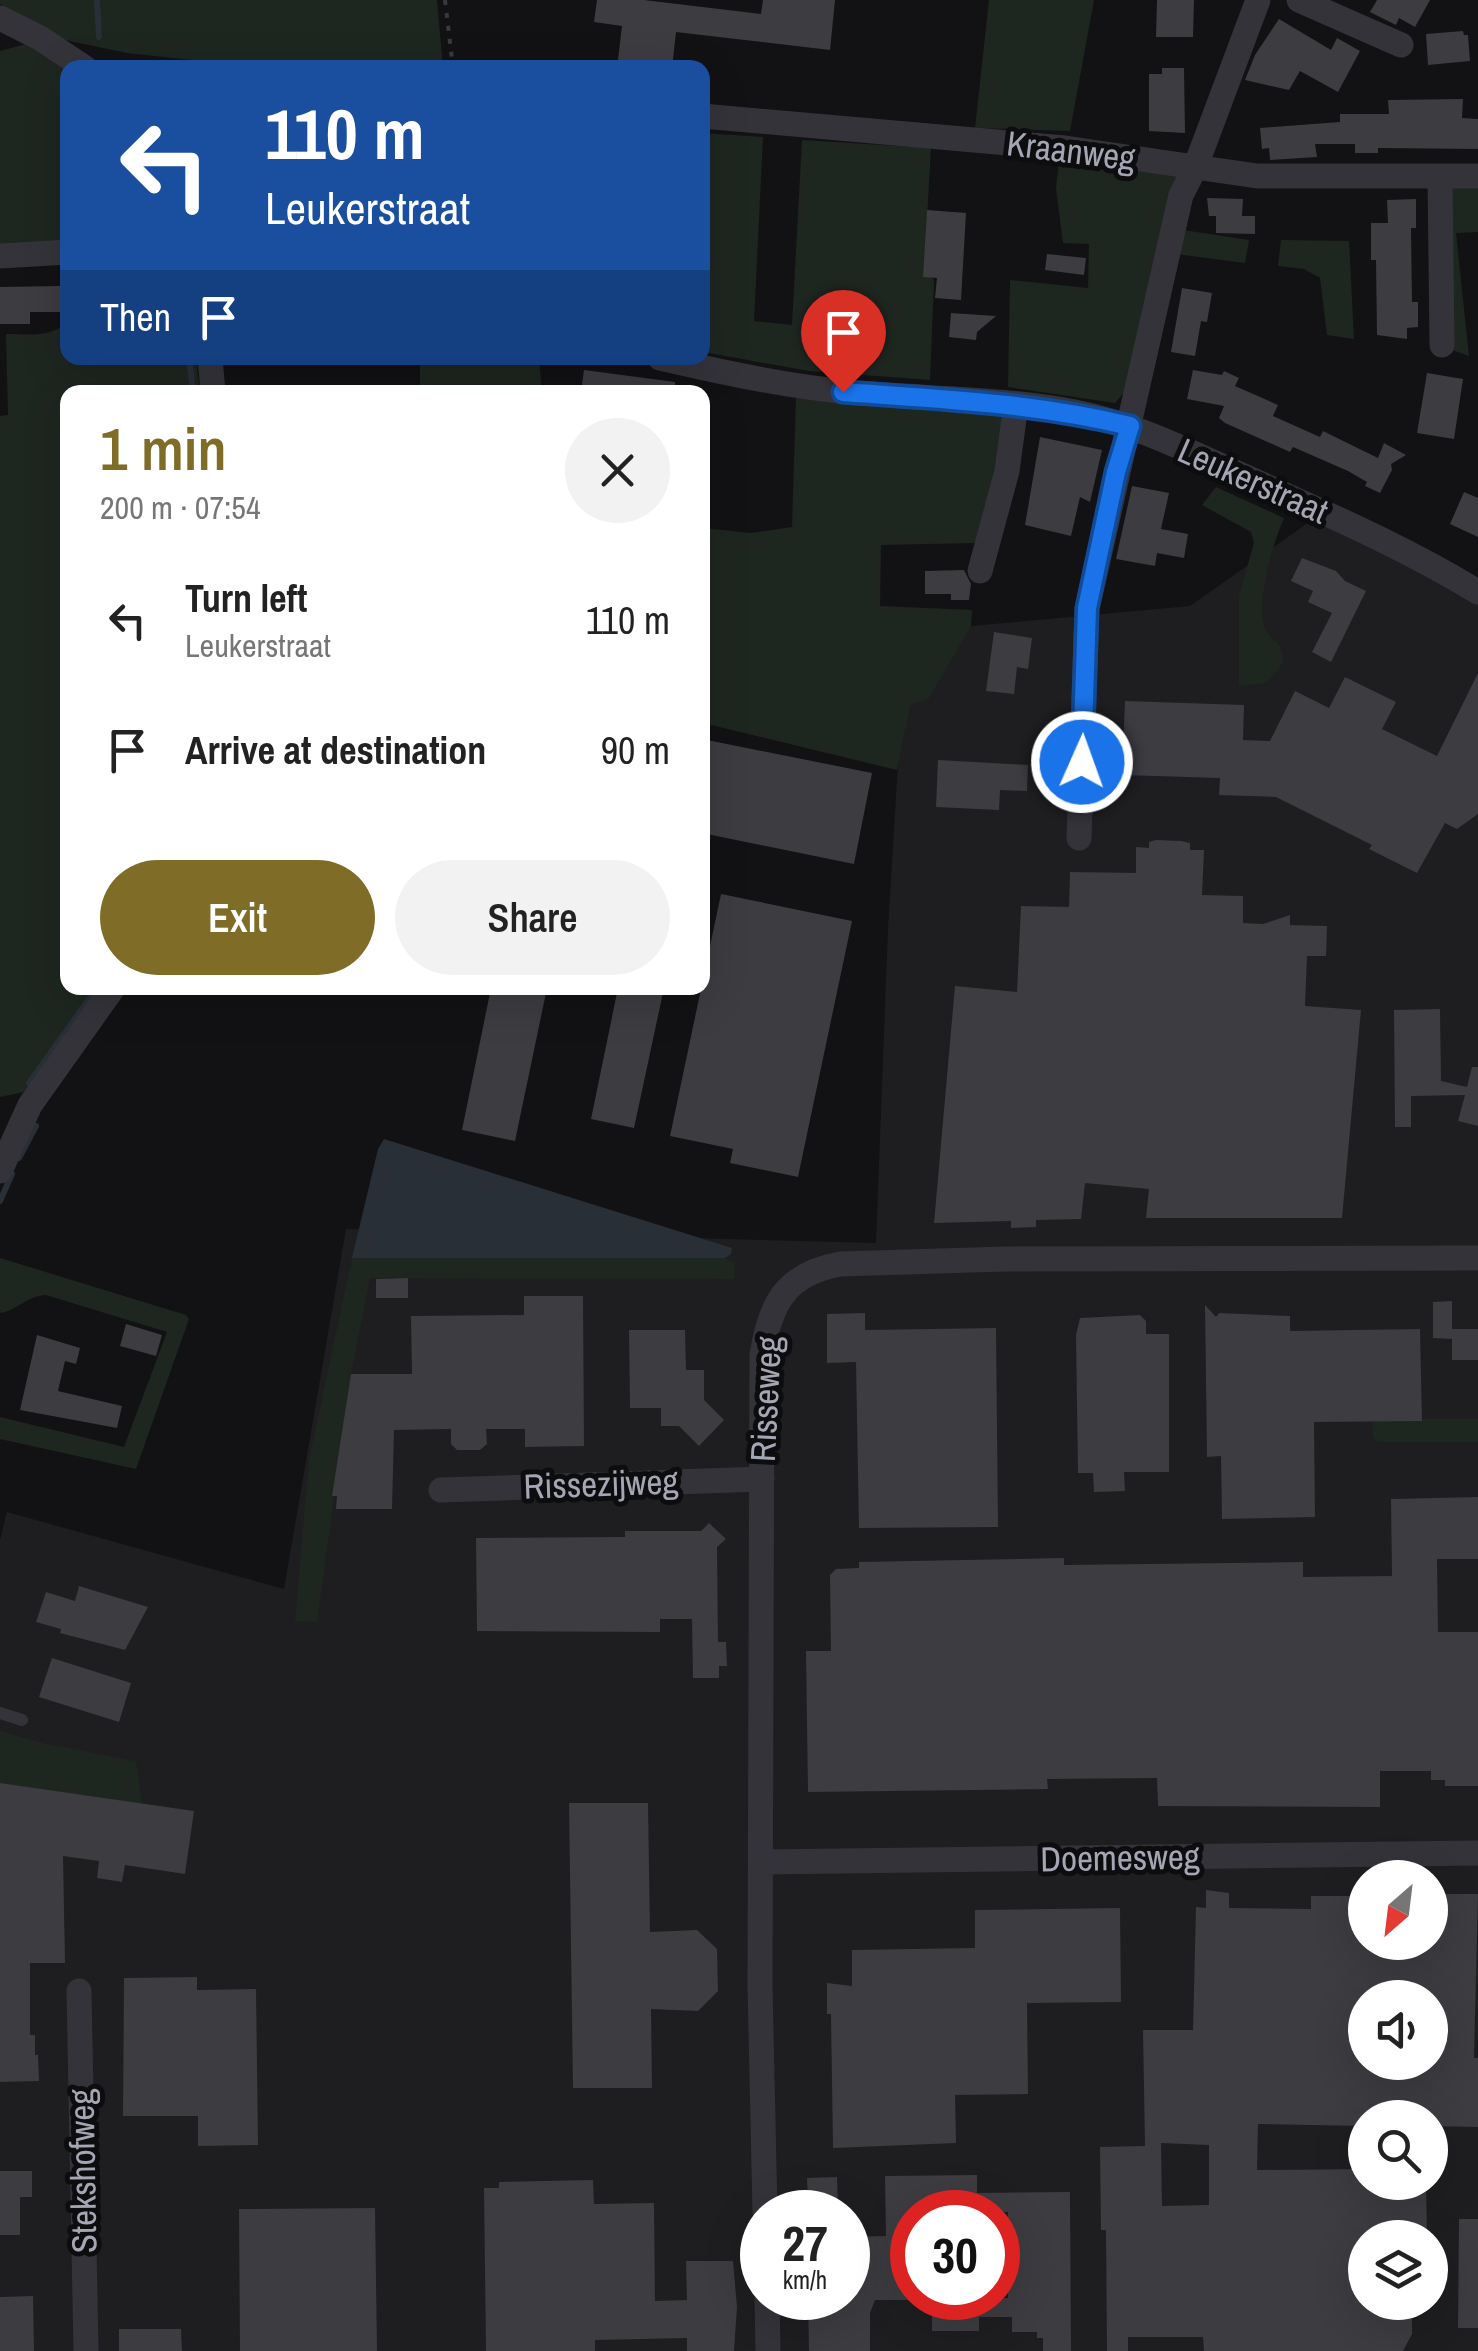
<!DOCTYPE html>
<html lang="en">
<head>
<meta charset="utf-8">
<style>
  :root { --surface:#fff; --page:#f2f2f2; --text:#222; --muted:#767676; --accent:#7f6d27 }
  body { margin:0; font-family:"Archivo Narrow",sans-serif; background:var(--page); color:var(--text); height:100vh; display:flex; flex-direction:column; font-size:38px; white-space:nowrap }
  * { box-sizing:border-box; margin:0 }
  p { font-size:32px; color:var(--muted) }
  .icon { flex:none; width:55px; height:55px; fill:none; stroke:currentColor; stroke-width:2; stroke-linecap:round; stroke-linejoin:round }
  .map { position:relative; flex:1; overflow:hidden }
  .details { position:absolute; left:60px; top:385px; width:650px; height:610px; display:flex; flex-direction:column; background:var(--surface); border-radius:20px; box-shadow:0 10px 40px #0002 }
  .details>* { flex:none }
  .top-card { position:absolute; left:60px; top:60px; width:650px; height:305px; border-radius:20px; box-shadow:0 10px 40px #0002; background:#1a4fa0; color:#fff; overflow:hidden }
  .needle { width:65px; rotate:208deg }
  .fabs { position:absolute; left:1348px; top:1860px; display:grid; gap:20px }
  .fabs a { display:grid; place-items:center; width:100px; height:100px; border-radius:50%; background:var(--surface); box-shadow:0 10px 40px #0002; font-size:50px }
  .speed { position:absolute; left:740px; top:2190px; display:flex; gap:20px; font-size:50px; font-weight:700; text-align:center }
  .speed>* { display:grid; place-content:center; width:130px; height:130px; border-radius:50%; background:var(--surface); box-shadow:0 10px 40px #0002; line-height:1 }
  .speed small { font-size:25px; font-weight:400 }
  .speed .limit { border:15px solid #d22; background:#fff; color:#111 }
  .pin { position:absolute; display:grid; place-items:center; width:85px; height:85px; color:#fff; margin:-102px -42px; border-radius:50% 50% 50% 0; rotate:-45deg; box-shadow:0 0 10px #0007 }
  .pin .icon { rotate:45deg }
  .me { position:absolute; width:110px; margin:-55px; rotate:2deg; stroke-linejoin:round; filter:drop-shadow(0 0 8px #0008) }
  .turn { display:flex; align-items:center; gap:35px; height:210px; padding:0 40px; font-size:45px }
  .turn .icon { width:130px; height:130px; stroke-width:2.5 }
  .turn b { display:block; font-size:70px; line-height:85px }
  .then { display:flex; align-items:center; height:95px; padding:0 40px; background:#0003; gap:20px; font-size:38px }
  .round { display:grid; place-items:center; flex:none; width:105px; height:105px; border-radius:52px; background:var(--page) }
  .summary { display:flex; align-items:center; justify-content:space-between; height:170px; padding:0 40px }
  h1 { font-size:60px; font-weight:600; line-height:75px; color:var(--accent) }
  .primary-button { display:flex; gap:20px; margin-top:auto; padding:20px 40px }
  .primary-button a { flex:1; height:115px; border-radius:60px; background:var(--accent); color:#fff; font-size:40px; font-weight:600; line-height:115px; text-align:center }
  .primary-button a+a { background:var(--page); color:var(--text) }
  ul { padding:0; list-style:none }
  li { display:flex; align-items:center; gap:30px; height:130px; padding:0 40px }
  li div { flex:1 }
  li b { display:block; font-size:38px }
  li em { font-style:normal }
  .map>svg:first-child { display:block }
  .built { fill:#1e1e21; fill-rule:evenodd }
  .green { fill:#1e2620 }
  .water { fill:#292f37 }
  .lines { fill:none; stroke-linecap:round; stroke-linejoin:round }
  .stream { stroke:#292f37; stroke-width:6 }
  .building { fill:#3c3c41; fill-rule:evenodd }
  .path { stroke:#393a40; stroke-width:4; stroke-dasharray:5 8; stroke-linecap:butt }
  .service { stroke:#333339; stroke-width:12 }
  .minor { stroke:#333339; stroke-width:25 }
  .route-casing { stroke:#114b97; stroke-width:25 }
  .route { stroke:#1a73e8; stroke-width:18 }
  .labels { text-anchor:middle; stroke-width:10; stroke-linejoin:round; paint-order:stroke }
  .street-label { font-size:35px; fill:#a4a6b4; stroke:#0d0d0f }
</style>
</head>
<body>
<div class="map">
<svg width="1478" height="2351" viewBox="0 0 1478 2351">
  <rect width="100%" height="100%" fill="#121214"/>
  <path class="built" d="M1322,513L1478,600V2351H0V1540L7,1512L284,1589L346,1229L876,1243L888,928L906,632L1190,606ZM1365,1878H1430V1942H1365ZM1365,1998H1430V2062H1365ZM1365,2118H1430V2182H1365ZM762,2212H848V2298H762ZM912,2212H998V2298H912ZM1365,2238H1430V2302H1365Z"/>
  <path class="green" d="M0,0H437L443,67L266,68L127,53L60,39L0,4Z
    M989,0H1094L1070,131L975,128Z
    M34,42L68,68L67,243L0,247V51Z
    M702,133L763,137L754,321L792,325L802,140L931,148L924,271L934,280L930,380L809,371L703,352Z
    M1059,160L1179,175L1125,391L1115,403L1008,387L1010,280L1088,288L1089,244L1063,243L1056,188Z
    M1457,182H1478V232L1456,233L1469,356L1444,347L1445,197Z
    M1183,230L1249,240L1245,263L1176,254Z
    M1281,240L1349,241L1354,339L1327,335L1320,278L1304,269L1278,266Z
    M65,266H67L68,358H196L200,392H68V988H100L24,1092L0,1097V416L8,415L6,334C26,334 50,338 66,323Z
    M420,358H539L542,392H420Z
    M796,398L1008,413L1002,456L976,543L881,545L880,606L972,610L971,626L929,698L910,705L897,770L703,723V528L751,533L792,527Z
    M1216,487L1284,518C1274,540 1256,602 1264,625C1268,639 1284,643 1283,658C1283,668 1272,676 1266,683L1239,686V595L1254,543L1251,532L1202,505Z
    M0,1258L186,1315L189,1319L136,1469L0,1439V1417L124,1447L167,1332L46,1295C27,1296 16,1311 0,1313Z
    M352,1258H725L735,1263L734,1279L370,1278L351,1374L317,1622L295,1621L309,1460Z
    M1379,1419H1478V1442H1377L1373,1436L1372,1423Z
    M0,1731L46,1744L136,1761L142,1804L0,1783Z"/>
  <path class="water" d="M384,1139L732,1248L731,1254L725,1258H352L378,1149Z"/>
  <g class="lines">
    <path class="stream" d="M97,0L99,37
      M189,358L193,392
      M29,1083L97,988
      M19,1158L36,1126
      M0,1201L12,1174"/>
  </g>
  <path class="building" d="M597,0H644L761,14L763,0H835L830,50L676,32L672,68H617L622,26L594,22Z
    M1157,0H1194L1193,37H1156Z
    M1377,0H1430L1415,27L1399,18L1396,25L1370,12Z
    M1279,19L1331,50L1337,38L1360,51L1338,92L1300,71L1289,90L1245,80L1255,55Z
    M1463,31L1464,35H1468L1470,61L1428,65L1426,34Z
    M1162,68H1184L1185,133L1149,131V74H1162Z
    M1463,99L1462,118L1478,119V149L1378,148V153H1355V144H1315L1317,157L1270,160L1269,148L1262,149L1260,128L1340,122V114H1389L1388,100Z
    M1207,198L1243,199L1242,216H1255V234L1216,233V216H1209Z
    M1416,199V228H1411L1412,302H1418V327L1407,328V339L1377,335L1376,260H1371V223H1388L1387,200Z
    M927,210L966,213L961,300L935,298L937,278L923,277Z
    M1047,254L1086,258L1084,275L1045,270Z
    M61,286V312H30V324H0V287Z
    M1182,288L1212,293L1207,322L1201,321L1195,356L1171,352Z
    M951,313L996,316L977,332L976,340L949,337Z
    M584,370L675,382V392H581Z
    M1193,370L1222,375L1224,371L1239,378L1235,386L1278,405L1273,416L1320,437L1323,431L1378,458L1384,443L1406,455L1391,464L1392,470L1380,493L1365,486L1367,482L1348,471L1293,447L1290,452L1225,423L1219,418L1224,406L1187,399Z
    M1427,373L1463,379L1454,439L1417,433Z
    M1040,437L1102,450L1090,502L1080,497L1071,536L1025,525Z
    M1132,486L1169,493L1161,529L1188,534L1184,558L1157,553L1155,566L1116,559Z
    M1464,492L1478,498V537L1450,524Z
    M1302,558L1336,571L1345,581L1366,591L1331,662L1312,652L1332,613L1308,602L1313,591L1291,581Z
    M964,570L971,584L969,600H951V594H925V571Z
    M994,632L1032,638L1028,669L1017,667L1014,694L986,691Z
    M1478,673V814L1457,829L1445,823L1417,873L1369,849L1372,845L1276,797L1219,795L1220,778L1122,775L1125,701L1244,705L1243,740L1270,741L1295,691L1329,708L1345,677L1396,702L1382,729L1437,756Z
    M702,739L872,773L854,864L702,833Z
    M938,760L1028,765L1027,791L1000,790L999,810L936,807Z
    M1156,840L1181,841L1190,843V850H1204L1202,895L1243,896V923L1263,924L1290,915V925L1327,926L1326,956H1307L1305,1006L1361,1010L1342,1218H1146L1149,1189L1085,1183L1081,1219L1036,1220V1227L1011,1228V1221L934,1223L955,986L1017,992L1021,906L1069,907L1070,872L1136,873V847L1149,848V842Z
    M721,894L852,921L798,1177L730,1163L733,1149L670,1136Z
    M491,988H547L515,1141L462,1130Z
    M618,988H664L634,1128L591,1119Z
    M1440,1009L1441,1081L1467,1087L1472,1067H1478V1126L1458,1121L1465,1095L1411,1096V1127H1395L1394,1010Z
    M408,1278V1298H376V1279Z
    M524,1296H583L584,1446L525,1447V1429H486L487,1444L480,1450H457L451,1444V1429L394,1430L392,1509H336L337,1496H332L351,1374H412L411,1316L524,1315Z
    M1452,1301V1329H1478V1360H1452V1339L1433,1338V1302Z
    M1205,1305L1216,1317L1219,1313L1290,1316V1331L1420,1329L1422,1421L1314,1422L1315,1517L1222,1519L1221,1456L1207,1457Z
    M865,1313V1330L996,1328L998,1527L859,1528L856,1362L827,1363V1314Z
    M1140,1315L1146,1321V1334H1169V1472H1124L1125,1491L1094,1492L1093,1473H1078L1076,1335L1080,1318Z
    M126,1324L162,1335L156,1356L120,1346Z
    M629,1330H685L686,1370H704V1400L724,1420L699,1446L679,1426H661V1408H630Z
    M37,1335L80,1348L76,1364L65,1361L58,1391L122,1406L117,1428L20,1410Z
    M1478,1497V1559H1437L1438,1632H1478V1786H1445V1780H1431V1771H1380V1807L1158,1806L1157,1778L1047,1779L1048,1789L808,1792L806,1651H831L830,1575L836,1569L859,1568V1562L1064,1558V1565L1303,1562V1577L1392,1576L1391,1499Z
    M709,1523L726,1539L717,1547L718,1642H726L727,1666H719V1678H693L692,1619H660V1632L477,1631L476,1538L625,1537V1531H701Z
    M79,1586L148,1607L125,1650L60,1633L61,1629L36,1622L46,1592L75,1601Z
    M52,1658L131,1683L119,1722L39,1697Z
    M0,1783L194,1811L185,1874L125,1865L122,1882L97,1878L99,1861L63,1856L65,1963H30V2035H35V2055H38L39,2081L0,2082Z
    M569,1803H648L650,1932L697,1930L717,1949L718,1991L698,2011L651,2009L652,2088H573Z
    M1206,1890L1229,1893V1908L1311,1909V1896H1361V1910H1365V1942H1430L1431,1894H1478L1474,2058H1478V2127L1430,2126V2118H1365V2126L1258,2124L1257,2170L1365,2169V2182H1426L1427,2238H1365V2302H1412V2334L1403,2351H1204L1203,2337H1128V2351H1107L1106,2230H1101L1100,2147L1145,2146L1143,2030H1193L1196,1907L1206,1908ZM1365,1998H1430V2062H1365ZM1161,2143L1209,2145V2205L1162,2206Z
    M1120,1908L1121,2002L1027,2003L1028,2094L955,2095L956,2143L833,2148L831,2014H827V1983L852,1986V1950L975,1948V1910Z
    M197,1977V1990L256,1989L258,2145L198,2146V2116H123L124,1978Z
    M0,2171H32V2197H20V2235H0Z
    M977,2175V2193L1070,2192L1071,2351H1043V2338H1037V2332H1012V2317H979V2331H932V2298H1008V2212H912V2300H875L870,2313V2351H809L808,2298H848V2237L886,2236L885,2176Z
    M837,2177L838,2212H817V2203H808L807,2178Z
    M593,2180L594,2204L654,2203L655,2301L687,2300L686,2261H733L737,2307L734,2351H687V2338L595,2340V2351H486L484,2188H499V2182Z
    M375,2208L377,2351H240L239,2209Z
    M1459,2219H1478V2328H1458Z
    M33,2296L34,2351H0V2297Z
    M119,2329H181L182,2351H119Z"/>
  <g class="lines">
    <path class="path" d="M445,0L453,68"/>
    <path class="service" d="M0,1713L22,1720"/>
    <path class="minor" d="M1299,0L1401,45
      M0,18L40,38L85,68
      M702,116L1065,148L1257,176H1478
      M1440,177L1442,345
      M0,256L68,252
      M210,358L213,392
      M660,358C721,372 785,386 848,392C923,399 1001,398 1075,412C1136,424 1190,452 1246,477C1325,513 1404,547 1478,592
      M980,571L1007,471L1016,404
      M1079,838L1087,609L1181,195L1195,168L1258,0
      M0,1171L30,1105L113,988
      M441,1490L762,1479
      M762,1862L1478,1853
      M79,1991L86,2351
      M765,2212L760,1985L762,1355C770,1303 786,1274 840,1264L1005,1259L1478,1258
      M767,2298L768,2351"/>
  </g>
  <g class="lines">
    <g class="route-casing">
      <path id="route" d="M843,392C940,399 1036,403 1130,426L1116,472L1087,608L1082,762"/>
    </g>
    <use href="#route" class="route"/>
  </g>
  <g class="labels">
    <g class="street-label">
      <text transform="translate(1071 151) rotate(7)" y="12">Kraanweg</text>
      <text transform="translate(1253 481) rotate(24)" y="12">Leukerstraat</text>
      <text transform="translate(766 1399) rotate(-87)" y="12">Risseweg</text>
      <text transform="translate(601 1484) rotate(-2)" y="12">Rissezijweg</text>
      <text transform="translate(1120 1858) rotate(-1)" y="12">Doemesweg</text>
      <text transform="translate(83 2171) rotate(-91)" y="12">Stekshofweg</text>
    </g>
  </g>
</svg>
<div class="fabs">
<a><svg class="needle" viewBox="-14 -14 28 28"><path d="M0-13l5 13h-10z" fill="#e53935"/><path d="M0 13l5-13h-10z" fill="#767676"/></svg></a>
<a><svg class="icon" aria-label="sound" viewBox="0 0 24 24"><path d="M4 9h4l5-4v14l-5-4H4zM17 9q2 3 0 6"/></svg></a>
<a><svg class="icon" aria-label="search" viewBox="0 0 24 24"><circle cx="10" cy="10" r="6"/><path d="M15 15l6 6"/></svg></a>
<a><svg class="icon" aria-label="layers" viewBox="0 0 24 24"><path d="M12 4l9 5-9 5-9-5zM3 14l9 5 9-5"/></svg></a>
</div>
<div class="speed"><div>27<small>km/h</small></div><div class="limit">30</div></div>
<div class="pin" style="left:843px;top:392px;background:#d93025"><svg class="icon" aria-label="arrive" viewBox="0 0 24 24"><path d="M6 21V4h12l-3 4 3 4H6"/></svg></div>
<svg class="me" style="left:1082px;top:762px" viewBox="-20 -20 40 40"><circle r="17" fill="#1a73e8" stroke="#fff" stroke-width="3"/><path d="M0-11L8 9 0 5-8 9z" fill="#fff"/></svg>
<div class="top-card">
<div class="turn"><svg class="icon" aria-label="left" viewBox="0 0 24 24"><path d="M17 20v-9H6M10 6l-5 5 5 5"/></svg><div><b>110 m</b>Leukerstraat</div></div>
<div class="then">Then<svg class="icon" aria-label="arrive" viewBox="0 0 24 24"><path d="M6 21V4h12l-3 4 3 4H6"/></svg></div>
</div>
<section class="details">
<div class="summary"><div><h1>1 min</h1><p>200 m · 07:54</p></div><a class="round"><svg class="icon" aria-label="close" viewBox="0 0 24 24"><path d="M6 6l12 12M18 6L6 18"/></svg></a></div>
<ul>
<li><svg class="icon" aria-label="left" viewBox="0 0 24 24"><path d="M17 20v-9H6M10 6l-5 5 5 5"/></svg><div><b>Turn left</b><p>Leukerstraat</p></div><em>110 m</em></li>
<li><svg class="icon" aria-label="arrive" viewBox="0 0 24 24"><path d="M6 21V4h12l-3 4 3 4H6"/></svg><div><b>Arrive at destination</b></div><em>90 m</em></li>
</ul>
<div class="primary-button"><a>Exit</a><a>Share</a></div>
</section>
</div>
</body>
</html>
